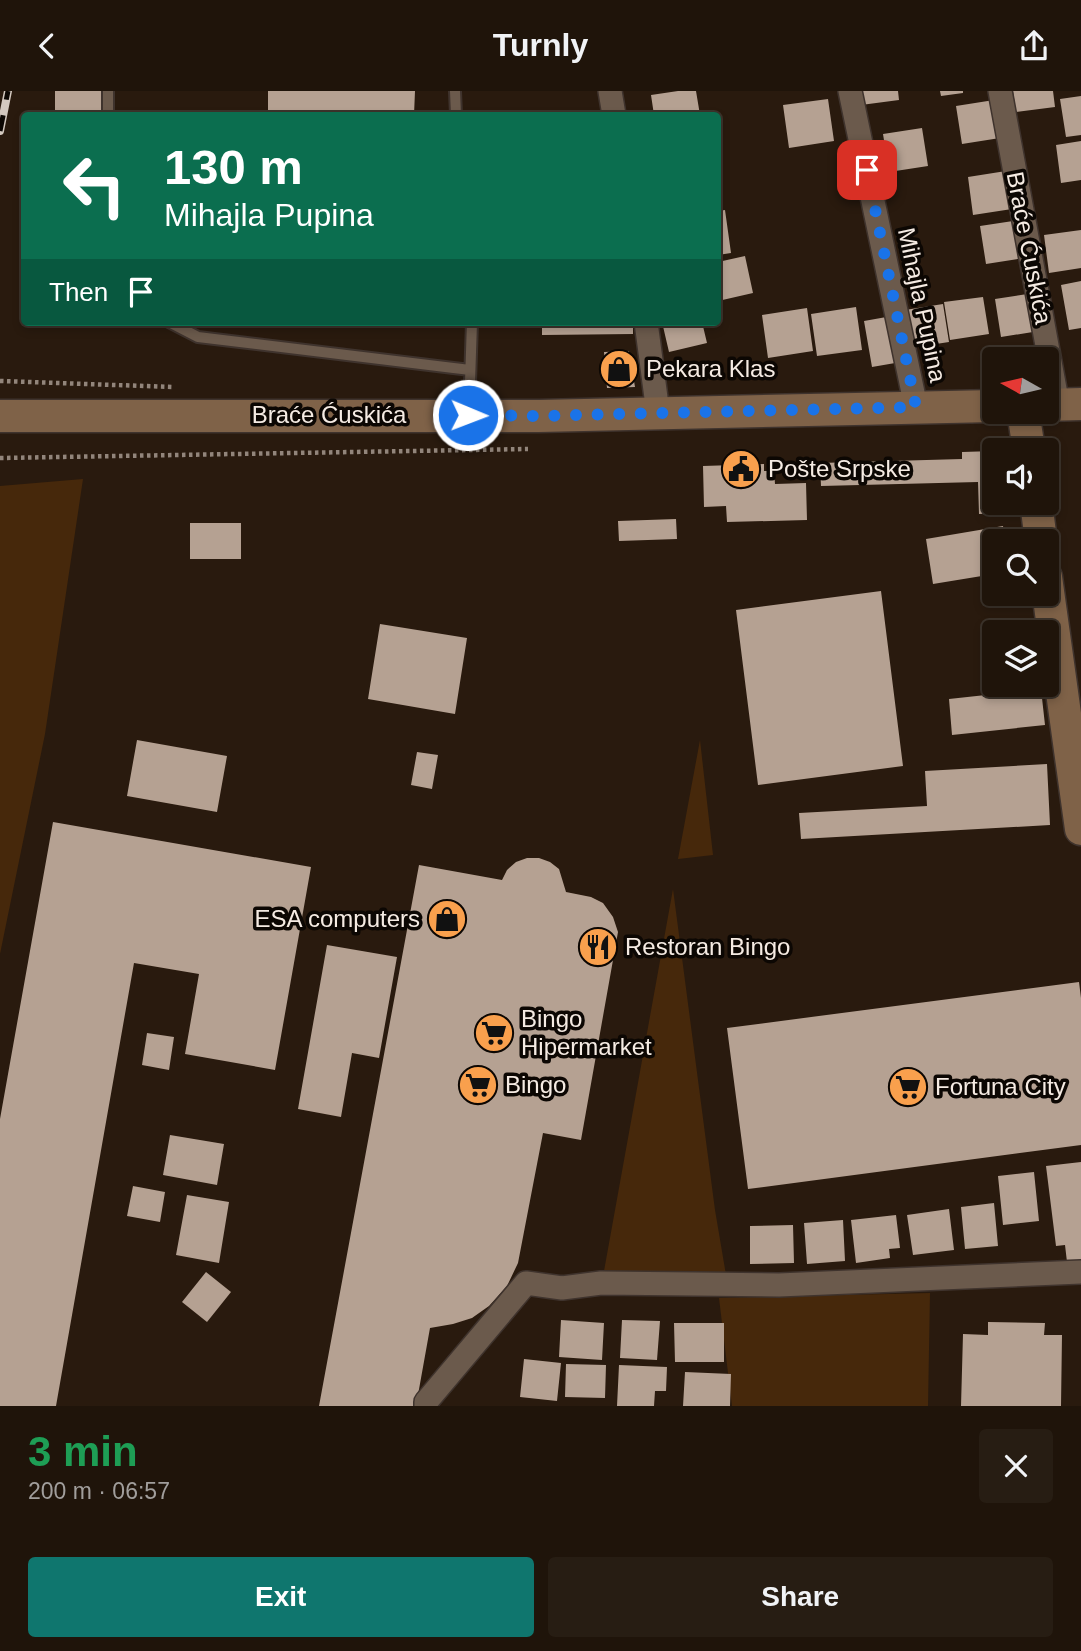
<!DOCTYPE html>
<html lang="en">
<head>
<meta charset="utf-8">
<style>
  :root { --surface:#1f140a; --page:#271d13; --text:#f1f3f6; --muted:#a19e9c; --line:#3c332b; --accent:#0f766e }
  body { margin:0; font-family:Arial,sans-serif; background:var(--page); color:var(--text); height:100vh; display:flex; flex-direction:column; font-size:26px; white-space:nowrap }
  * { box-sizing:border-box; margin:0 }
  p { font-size:23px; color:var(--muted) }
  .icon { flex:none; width:38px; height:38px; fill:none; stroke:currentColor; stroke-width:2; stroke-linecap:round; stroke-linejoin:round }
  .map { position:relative; height:1315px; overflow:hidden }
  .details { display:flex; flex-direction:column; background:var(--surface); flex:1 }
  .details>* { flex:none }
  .hud { position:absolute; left:21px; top:21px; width:700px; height:214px; border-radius:7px; box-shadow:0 4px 10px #0003,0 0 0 2px var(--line); background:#0b6e4f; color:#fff; overflow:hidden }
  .needle { width:46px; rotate:278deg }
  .buttons { position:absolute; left:982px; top:256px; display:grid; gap:14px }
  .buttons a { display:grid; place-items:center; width:77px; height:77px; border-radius:7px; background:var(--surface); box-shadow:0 4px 10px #0003,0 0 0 2px var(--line); font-size:35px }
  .pin { position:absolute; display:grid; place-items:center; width:60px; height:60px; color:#fff; margin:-30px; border-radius:14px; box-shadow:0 4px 10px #0006 }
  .me { position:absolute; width:77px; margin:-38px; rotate:91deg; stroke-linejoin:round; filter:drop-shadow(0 0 5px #0008) }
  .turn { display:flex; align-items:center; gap:24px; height:147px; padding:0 28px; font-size:32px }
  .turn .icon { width:91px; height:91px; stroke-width:2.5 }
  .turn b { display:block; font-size:49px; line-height:60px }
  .then { display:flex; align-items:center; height:66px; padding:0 28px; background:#0003; gap:14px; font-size:26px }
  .round { display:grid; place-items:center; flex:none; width:74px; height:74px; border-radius:7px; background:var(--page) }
  .summary { display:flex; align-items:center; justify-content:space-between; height:119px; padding:0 28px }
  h1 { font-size:42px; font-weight:700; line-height:52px; color:#1e9e55 }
  .cta { display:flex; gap:14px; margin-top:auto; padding:14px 28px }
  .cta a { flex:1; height:80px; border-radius:7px; background:var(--accent); color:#fff; font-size:28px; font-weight:700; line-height:80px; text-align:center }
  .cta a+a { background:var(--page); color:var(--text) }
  header { display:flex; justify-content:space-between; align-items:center; height:91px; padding:0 28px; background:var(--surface); font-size:32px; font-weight:700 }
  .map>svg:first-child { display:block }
  .green { fill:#46280b }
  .building { fill:#b5a192 }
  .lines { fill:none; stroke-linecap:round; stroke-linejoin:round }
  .lane-casing { stroke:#3f332d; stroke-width:14 }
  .street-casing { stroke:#3f332d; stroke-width:26 }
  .secondary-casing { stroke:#3f332d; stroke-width:35 }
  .path { stroke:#92857b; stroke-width:4.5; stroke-dasharray:3.5 3.5; stroke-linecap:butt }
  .lane { stroke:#6b5a4c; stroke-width:10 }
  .street { stroke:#6b5a4c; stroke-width:23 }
  .secondary { stroke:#7f6248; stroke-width:32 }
  .rail-casing { stroke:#d3c8bf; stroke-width:8 }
  .rail { stroke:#0c0703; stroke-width:5; stroke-dasharray:16; stroke-linecap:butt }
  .route { stroke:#1a73e8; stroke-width:12; stroke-dasharray:0 21.6 }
  .labels { text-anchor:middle; stroke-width:7; stroke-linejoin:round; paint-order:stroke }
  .street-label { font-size:24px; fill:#f5ebe3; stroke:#0c0703 }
  .poi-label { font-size:24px; fill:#f5ebe3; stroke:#0c0703; text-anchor:start }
</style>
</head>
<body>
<header><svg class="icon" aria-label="back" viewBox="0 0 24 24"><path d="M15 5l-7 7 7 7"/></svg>Turnly<svg class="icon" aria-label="share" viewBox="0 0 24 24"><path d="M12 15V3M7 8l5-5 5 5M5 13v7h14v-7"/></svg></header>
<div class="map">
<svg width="1081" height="1315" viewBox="0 0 1081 1315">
  <rect width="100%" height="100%" fill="#291a0e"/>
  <path class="green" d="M83,388L45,643L0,863V395Z
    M700,649L713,764L678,768Z
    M673,798L715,1119L726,1184L604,1180Z
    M930,1202L928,1315H732L719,1207Z"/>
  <path class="building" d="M55,0H104V24H55Z
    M268,0H415L414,24H268Z
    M678,0H696L700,24H654L651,4Z
    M859,0H898L899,9L861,14Z
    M940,0H963V2L941,5Z
    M1013,0H1053L1055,16L1016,21Z
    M1081,5V44L1066,46L1060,8Z
    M828,8L834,50L789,57L783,14Z
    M994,9L1000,47L962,53L956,15Z
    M922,37L928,75L889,81L883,43Z
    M1081,50V89L1061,92L1056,54Z
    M1006,80L1012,118L973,124L968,86Z
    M725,119L731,162L718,164V120Z
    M1019,129L1024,167L986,173L980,135Z
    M1081,139V177L1049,182L1044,144Z
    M745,165L753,202L718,210V171Z
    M1081,190V237L1069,239L1061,194Z
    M1034,202L1039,240L1001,246L995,208Z
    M983,206L989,243L950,249L944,211Z
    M943,213L949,251L910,257L905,219Z
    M856,216L862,259L817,265L811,223Z
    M807,217L813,260L768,267L762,224Z
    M892,225L901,271L872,276L864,230Z
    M27,231H100L99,236L27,235Z
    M542,231H633V243L542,244Z
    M662,231H702L707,252L669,261Z
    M629,260L635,296L607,297L604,261Z
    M994,360V411H1012L1013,422L979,423L978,391L821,395L820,372L962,368V361Z
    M764,373V380H774L775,393L806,392L807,429L727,431L726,415L704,416L703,375Z
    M676,428L677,448L619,450L618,430Z
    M190,432H241V468H190Z
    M1003,435L1005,450H994V483L933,493L926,448Z
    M881,500L903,675L758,694L736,519Z
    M380,533L467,547L455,623L368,608Z
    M1041,598L1045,634L952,644L949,608Z
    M137,649L227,665L217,721L127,705Z
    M417,661L438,664L432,698L411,694Z
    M1047,673L1050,734L801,748L799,722L927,715L925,680Z
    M53,731L311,776L275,979L185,963L199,883L134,872L56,1315H0V1028Z
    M527,767H539L550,771L559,778L566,801L591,806L603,812L613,826L618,841L581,1049L543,1042L518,1172L507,1195L489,1215L472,1227L453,1233L430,1237L416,1315H319L419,774L502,789L507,779L516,771Z
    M327,854L397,866L379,967L352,962L341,1026L298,1018Z
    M1079,891L1081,907V1054L748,1098L727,937Z
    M147,942L174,946L169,979L142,974Z
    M170,1044L224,1053L217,1094L163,1084Z
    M1081,1071V1169L1067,1171L1065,1154L1056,1155L1046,1075Z
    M1034,1081L1039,1130L1003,1134L998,1085Z
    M133,1095L165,1101L160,1131L127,1125Z
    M187,1104L229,1111L219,1172L176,1164Z
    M994,1112L998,1155L965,1158L961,1116Z
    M949,1118L954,1159L913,1164L907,1124Z
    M896,1124L900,1157L889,1158L890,1167L856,1172L851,1129Z
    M843,1129L845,1170L807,1173L804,1132Z
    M793,1134L794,1172L750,1173V1135Z
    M206,1181L231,1201L207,1231L182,1211Z
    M561,1229L604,1232L602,1269L559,1266Z
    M622,1229L660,1230L657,1269L620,1267Z
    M988,1231L1045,1232L1044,1244H1062L1061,1315H961L963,1243L988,1244Z
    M674,1232H724V1271H675Z
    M524,1268L561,1272L557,1310L520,1306Z
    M566,1273L606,1274L605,1307L565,1306Z
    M619,1274L667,1276L666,1300H655L654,1315H617Z
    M685,1281L731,1283L730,1315H683Z"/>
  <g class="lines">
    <g class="lane-casing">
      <path id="lane" d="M455,0L456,24
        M108,24V0
        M169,231L198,246L470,279
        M469,321L472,231"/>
    </g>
    <g class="street-casing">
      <path id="street" d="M610,0L614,24
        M850,0L916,316
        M1000,0L1058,314
        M646,231L658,322
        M426,1315V1311L526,1192L562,1197L601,1192L779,1194L1081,1181"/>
    </g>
    <g class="secondary-casing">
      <path id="secondary" d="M1046,314L1081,313
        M1023,320L1029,359
        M0,325H539L994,315
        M1036,411L1041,450
        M1046,486L1081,738"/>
    </g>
    <path class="path" d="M0,290L173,296
      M0,367L528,358"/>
    <use href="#lane" class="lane"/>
    <use href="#street" class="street"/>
    <use href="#secondary" class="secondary"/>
    <g class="rail-casing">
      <path id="rail" d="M0,40L8,0"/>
    </g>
    <use href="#rail" class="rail"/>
  </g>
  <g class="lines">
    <path class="route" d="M468,324L539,325L916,316L867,79"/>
  </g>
  <defs>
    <g id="shop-disc" transform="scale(2.0125)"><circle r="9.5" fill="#f9a04d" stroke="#0c0703"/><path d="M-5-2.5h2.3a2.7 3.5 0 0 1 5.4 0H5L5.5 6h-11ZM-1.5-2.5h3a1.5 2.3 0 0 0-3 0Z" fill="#111"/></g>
    <g id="civic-disc" transform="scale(2.0125)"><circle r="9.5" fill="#f9a04d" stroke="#0c0703"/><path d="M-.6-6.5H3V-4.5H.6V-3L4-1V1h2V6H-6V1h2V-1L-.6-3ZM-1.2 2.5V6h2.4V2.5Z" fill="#111"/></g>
    <g id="restaurant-disc" transform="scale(2.0125)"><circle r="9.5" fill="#f9a04d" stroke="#0c0703"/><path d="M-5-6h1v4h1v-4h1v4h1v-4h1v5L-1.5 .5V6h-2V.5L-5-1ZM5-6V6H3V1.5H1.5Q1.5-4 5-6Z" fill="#111"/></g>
    <g id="supermarket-disc" transform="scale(2.0125)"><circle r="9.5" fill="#f9a04d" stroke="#0c0703"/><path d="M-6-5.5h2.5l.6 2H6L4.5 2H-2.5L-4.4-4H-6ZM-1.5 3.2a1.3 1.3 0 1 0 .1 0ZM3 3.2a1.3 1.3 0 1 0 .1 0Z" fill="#111"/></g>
  </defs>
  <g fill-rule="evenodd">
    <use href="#shop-disc" x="619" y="278"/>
    <use href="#civic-disc" x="741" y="378"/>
    <use href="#shop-disc" x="447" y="828"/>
    <use href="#restaurant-disc" x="598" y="856"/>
    <use href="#supermarket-disc" x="494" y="942"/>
    <use href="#supermarket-disc" x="478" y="994"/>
    <use href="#supermarket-disc" x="908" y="996"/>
  </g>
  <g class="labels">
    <g class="street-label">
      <text transform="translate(1029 157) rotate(79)" y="8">Braće Ćuskića</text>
      <text transform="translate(922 214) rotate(78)" y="8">Mihajla Pupina</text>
      <text x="329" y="332">Braće Ćuskića</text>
    </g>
    <g class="poi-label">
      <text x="646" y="286">Pekara Klas</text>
      <text x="768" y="386">Pošte Srpske</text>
      <text x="420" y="836" text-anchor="end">ESA computers</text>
      <text x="625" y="864">Restoran Bingo</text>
      <text x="521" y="936">Bingo<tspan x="521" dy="28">Hipermarket</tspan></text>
      <text x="505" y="1002">Bingo</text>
      <text x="935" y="1004">Fortuna City</text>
    </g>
  </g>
</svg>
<div class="buttons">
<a><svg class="needle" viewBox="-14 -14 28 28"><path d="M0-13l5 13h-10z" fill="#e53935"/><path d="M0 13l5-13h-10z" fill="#a19e9c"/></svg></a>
<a><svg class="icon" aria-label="sound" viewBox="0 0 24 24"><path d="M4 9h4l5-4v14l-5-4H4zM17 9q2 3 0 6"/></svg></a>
<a><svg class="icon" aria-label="search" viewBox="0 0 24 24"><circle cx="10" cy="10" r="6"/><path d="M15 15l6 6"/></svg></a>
<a><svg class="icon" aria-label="layers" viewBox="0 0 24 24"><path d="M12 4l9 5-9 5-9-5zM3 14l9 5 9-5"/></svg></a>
</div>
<div class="pin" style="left:867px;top:79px;background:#d93025"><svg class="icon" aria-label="arrive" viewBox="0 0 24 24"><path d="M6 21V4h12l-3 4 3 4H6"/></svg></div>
<svg class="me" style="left:468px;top:324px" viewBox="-20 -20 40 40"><circle r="17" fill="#1a73e8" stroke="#fff" stroke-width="3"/><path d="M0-11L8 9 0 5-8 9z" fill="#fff"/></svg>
<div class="hud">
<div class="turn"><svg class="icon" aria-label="left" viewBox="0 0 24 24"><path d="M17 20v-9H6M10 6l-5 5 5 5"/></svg><div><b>130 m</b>Mihajla Pupina</div></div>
<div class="then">Then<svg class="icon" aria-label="arrive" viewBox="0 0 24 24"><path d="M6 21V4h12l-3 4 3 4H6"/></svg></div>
</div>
</div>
<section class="details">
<div class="summary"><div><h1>3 min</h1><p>200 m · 06:57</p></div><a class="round"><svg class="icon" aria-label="close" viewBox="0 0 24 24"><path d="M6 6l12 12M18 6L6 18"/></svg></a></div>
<div class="cta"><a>Exit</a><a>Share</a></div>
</section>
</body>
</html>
